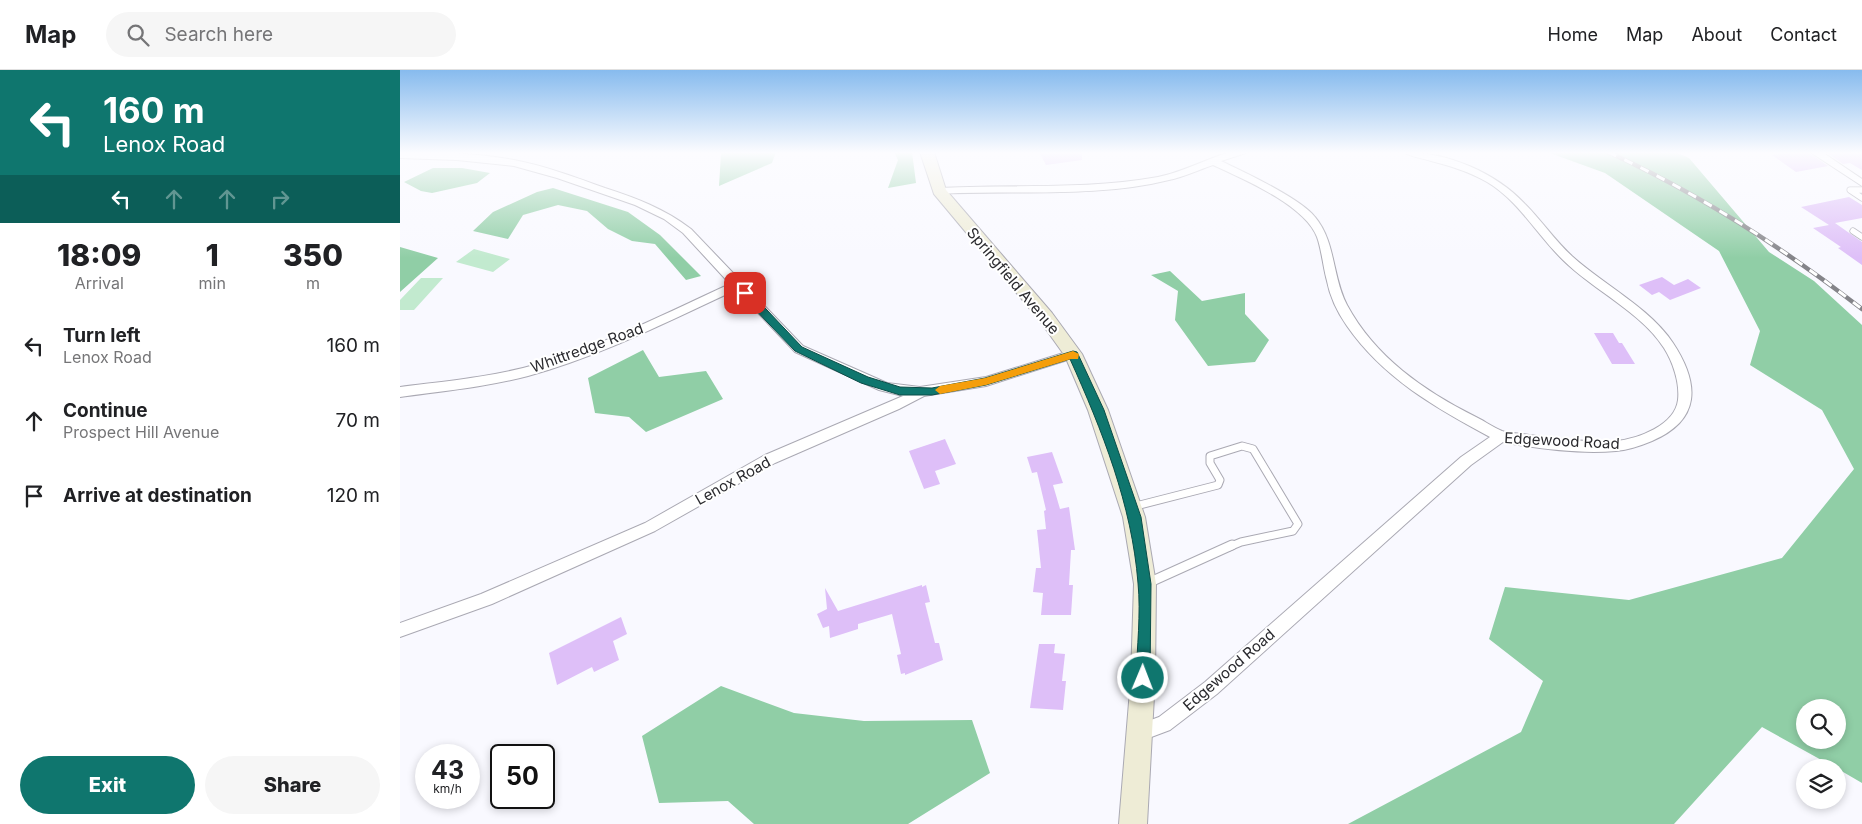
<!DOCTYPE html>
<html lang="en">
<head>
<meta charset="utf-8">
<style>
  :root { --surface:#fff; --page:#f6f6f6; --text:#202124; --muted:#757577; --line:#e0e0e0; --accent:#0f766e }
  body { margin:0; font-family:Inter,sans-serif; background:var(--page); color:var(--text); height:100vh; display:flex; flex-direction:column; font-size:19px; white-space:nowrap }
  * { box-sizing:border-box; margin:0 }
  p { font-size:16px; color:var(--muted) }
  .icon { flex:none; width:28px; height:28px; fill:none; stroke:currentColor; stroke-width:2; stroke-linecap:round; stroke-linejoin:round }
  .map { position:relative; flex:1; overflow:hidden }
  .drawer { display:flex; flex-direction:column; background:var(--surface); width:400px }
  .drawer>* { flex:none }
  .top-card { background:#0f766e; color:#fff; overflow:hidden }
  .buttons { position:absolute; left:1396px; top:629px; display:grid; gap:10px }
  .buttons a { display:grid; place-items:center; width:50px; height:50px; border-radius:50%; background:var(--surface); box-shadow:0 2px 8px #0003; font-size:25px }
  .speed { position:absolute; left:15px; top:674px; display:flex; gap:10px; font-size:25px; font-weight:700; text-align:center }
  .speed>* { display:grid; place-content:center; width:65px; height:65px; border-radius:50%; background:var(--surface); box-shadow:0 2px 8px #0003; line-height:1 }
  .speed small { font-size:12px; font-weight:400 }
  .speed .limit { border:2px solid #111; border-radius:8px; background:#fff; color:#111 }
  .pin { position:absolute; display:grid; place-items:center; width:42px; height:42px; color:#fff; margin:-21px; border-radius:10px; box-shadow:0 2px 8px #0006 }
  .me { position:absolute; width:55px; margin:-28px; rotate:1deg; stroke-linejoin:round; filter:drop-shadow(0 0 4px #0008) }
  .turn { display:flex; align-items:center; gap:18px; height:105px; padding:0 20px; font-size:22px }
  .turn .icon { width:65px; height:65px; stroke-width:2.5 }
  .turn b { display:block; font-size:35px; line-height:42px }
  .lanes { display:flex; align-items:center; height:48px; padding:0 20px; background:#0003; justify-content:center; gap:25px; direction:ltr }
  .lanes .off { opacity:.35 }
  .eta { display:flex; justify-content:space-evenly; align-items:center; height:85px; text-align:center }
  .eta b { font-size:30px; font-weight:800; line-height:35px }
  .button { display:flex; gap:10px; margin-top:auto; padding:10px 20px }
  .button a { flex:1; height:58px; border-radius:30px; background:var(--accent); color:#fff; font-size:20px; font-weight:800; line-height:58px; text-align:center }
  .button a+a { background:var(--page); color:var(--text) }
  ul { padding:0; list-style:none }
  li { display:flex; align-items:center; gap:15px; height:75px; padding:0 20px }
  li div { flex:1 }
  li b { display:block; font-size:19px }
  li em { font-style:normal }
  header { display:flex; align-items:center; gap:30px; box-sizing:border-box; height:70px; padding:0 25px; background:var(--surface); border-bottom:1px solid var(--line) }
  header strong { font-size:24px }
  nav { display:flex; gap:28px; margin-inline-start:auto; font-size:18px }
  .search { width:350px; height:45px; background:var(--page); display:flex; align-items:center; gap:12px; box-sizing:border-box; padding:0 18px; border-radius:28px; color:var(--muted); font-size:19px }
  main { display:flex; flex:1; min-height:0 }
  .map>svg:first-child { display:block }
  .green { fill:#c2eacf }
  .forest { fill:#90cea6; fill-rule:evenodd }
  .building { fill:#debff8 }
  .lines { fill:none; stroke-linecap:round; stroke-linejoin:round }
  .lane-far2-casing { stroke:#aaa9b3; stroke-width:7 }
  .lane-far1-casing { stroke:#aaa9b3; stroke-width:9 }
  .lane-casing { stroke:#aaa9b3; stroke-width:11 }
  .street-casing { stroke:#aaa9b3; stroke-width:2 }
  .secondary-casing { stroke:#aaa9b3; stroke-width:2 }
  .lane-far2 { stroke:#fff; stroke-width:5.5 }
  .lane-far1 { stroke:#fff; stroke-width:7 }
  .lane { stroke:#fff; stroke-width:9 }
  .street { fill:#fff; fill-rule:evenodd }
  .secondary { fill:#eeecd6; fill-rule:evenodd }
  .rail-casing { stroke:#848489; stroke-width:4.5 }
  .rail { stroke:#fff; stroke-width:3; stroke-dasharray:9; stroke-linecap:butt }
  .route { fill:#0f766e; stroke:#0a4d48 }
  .slow { fill:#f59e0b }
  .labels { text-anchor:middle; stroke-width:4; stroke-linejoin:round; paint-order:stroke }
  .street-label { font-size:15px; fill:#2a2a2e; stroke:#fff }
</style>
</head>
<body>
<header>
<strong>Map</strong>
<div class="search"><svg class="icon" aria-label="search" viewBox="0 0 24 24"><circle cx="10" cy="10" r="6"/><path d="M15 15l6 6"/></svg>Search here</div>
<nav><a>Home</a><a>Map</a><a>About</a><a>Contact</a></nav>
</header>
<main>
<section class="drawer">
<div class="top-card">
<div class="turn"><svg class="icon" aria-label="left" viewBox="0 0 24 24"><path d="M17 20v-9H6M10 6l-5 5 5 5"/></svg><div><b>160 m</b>Lenox Road</div></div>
<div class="lanes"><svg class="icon" aria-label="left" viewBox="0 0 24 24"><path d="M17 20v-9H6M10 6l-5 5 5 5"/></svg><svg class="icon off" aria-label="ahead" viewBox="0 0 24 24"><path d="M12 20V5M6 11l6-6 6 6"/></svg><svg class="icon off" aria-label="ahead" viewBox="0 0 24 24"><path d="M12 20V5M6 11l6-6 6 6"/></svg><svg class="icon off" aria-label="right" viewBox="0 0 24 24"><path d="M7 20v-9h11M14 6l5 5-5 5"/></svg></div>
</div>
<div class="eta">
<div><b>18:09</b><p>Arrival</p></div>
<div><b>1</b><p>min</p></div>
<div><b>350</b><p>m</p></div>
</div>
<ul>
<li><svg class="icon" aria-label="left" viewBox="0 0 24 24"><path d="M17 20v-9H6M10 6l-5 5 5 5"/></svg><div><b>Turn left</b><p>Lenox Road</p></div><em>160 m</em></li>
<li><svg class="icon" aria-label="ahead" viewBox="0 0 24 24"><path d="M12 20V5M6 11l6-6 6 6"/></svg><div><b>Continue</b><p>Prospect Hill Avenue</p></div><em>70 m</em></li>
<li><svg class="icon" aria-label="arrive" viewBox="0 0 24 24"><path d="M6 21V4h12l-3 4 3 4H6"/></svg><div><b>Arrive at destination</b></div><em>120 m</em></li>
</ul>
<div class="button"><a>Exit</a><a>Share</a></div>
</section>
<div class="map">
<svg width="1462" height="754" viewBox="0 0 1462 754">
  <rect width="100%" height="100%" fill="#f9f9ff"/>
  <path class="green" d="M74,179L110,189L93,202L56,192Z
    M21,208H43L14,240H0V230Z"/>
  <path class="forest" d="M323,82H376L372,93L319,116L321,84Z
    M494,82H512L516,113L488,118L498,90Z
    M1147,82H1275L1289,88L1369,182L1414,211L1462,255V713L1438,699V698L1434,697L1362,657L1274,754H948L1121,662L1143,611L1089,569L1105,517L1229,530L1382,488L1454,399L1422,340L1350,295L1360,261L1319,181L1205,103ZM1405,638H1438V670H1405Z
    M33,98H62L90,103L77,113L32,123L21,121L4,112Z
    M153,118L228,142L260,165L301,206L286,210L255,174L232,171L208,159L187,141L158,135L123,145L108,169L73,161L93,142L137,122Z
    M0,177L38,188L0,222Z
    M770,201L802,231L845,223V244L869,270L855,292L808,296L775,250L778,221L751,205Z
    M243,280L259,307L306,301L323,329L246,362L229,347L195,343L188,308Z
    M321,616L394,643L464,651L572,650L590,703L508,754H354L328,731L259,733L242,666Z"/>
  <path class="building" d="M639,82H682V90L646,95Z
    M1391,82H1408L1428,96L1396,102L1372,85Z
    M1426,82H1462V100L1450,93L1443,94Z
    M1449,127L1462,135V148L1435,153L1462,172V195L1438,178L1441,177L1413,158L1429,155L1401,137Z
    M1262,207L1274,215L1288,209L1301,218L1270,230L1259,222L1252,225L1239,215Z
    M1194,263H1213L1219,273H1222L1235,294H1212Z
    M545,369L556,394L535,401L540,414L524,419L509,381Z
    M652,382L663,413L653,415L660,439L669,437L675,480H671L669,515H673L671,545H641L643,523L633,522L636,498H641L637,460L646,459L644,441L646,440L637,402L632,403L627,387Z
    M522,515V517L526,515L530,532L525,533L535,573H539L543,590L505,605V603L501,604L497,585L501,584L492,544L458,554V559L430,568L429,556L423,558L417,544L427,539L425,518L438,541Z
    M221,547L227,564L213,571L219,590L194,602L192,597L157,615L149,583Z
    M639,574H655L654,583L665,584L662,611H666L663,640L630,638Z"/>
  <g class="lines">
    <g class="lane-far2-casing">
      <path id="lane-far2" d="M1462,120H1450L1462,128
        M1453,161L1462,167"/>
    </g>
    <g class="lane-far1-casing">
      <path id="lane-far1" d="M732,437L818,415L820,410L810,393V386L842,376L853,379L898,454L893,461L841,472L829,477"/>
    </g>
    <g class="lane-casing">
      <path id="lane" d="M748,513L832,475"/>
    </g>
    <g class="street-casing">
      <path id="street" d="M0,82C38,82 77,83 114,90C145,96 175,107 205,118C236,128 265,139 291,159L403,276L487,313L520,317L586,307L673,280L679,284L677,287L586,316L524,326L499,339L375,393L255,461L92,534L0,567V553L81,524L245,453L365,385L503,326L479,320L395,282L336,220C268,251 201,286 128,306C86,317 43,321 0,327V317C46,311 93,307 138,294C205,275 268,242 330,214L283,163L264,149L235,135L157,108L114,96L57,90L0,88Z
        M830,82H849L821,91C844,102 900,128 915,147C936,172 932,207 947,235C975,287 1024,321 1076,347C1084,351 1093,357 1102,361C1108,363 1115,363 1122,364C1152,368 1185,373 1216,371C1238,369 1275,355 1278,330C1280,313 1273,292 1264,278C1241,242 1193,220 1163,190C1137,165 1119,131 1087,112C1070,102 1051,96 1031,91C1022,88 1011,87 1003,82C1047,82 1095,102 1125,134C1142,151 1155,171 1173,187C1204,215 1250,238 1273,273C1300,314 1301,350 1252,371C1240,376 1228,380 1216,381C1181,384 1137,379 1103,372L1071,395L817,624L770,660L738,672L732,669L729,663L732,657L759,647L805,612L1061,387L1090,367C1036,338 983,308 947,256C938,243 930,227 927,211C923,197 922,181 917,167C905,135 843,109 813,95C798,100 784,107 769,110C698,128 613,120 539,124L534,121L539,118C611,114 686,120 758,107C783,102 806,89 830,82Z
        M1410,82H1422L1462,109V116Z"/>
    </g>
    <g class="secondary-casing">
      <path id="secondary" d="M520,82H534L546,120L652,243L682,284L708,340L745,447L756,514L755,608L747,754H719L731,608L734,514L723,447L688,340L665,286L640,251L534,124Z"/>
    </g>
    <use href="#lane-far2" class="lane-far2"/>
    <use href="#lane-far1" class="lane-far1"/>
    <use href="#lane" class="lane"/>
    <use href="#street" class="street"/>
    <use href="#secondary" class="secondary"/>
    <g class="rail-casing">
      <path id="rail" d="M1208,82C1300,124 1382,177 1462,239"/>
    </g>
    <use href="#rail" class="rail"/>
  </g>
  <linearGradient id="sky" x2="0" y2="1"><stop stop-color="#87bbee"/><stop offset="0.44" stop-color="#fcfcff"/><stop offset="1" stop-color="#fcfcff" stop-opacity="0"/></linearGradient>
  <rect width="1462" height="188" fill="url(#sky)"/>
  <path class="route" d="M345,220L349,221L402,277L468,307L500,317L532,318L585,308L673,281L677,282L704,340L741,447L751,514L750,608L748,613L743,615L738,613L736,608C737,577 741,544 738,513C732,435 702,360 670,289L586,315L532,325H500L461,313L395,281L342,226L340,223Z"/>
  <path class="slow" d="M673,281L679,284L678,289H671L586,315L540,324L535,320L540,316L585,308Z"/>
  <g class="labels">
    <g class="street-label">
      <text transform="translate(613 211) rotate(50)" y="5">Springfield Avenue</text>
      <text transform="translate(187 278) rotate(-20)" y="5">Whittredge Road</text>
      <text transform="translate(1162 371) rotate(3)" y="5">Edgewood Road</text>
      <text transform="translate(333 411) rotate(-29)" y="5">Lenox Road</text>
      <text transform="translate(829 600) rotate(-41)" y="5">Edgewood Road</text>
    </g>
  </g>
</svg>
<div class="buttons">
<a><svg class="icon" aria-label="search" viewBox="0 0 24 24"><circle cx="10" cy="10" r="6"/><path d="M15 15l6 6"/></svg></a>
<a><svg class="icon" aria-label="layers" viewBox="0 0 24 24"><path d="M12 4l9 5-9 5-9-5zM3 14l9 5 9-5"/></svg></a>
</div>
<div class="speed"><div>43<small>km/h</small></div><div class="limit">50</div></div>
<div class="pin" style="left:345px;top:223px;background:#d93025"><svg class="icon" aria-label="arrive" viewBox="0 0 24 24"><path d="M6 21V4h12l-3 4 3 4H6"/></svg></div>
<svg class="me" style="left:743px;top:608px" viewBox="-20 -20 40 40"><circle r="17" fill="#0f766e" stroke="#fff" stroke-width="3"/><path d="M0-11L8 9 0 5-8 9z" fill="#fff"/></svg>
</div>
</main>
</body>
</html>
